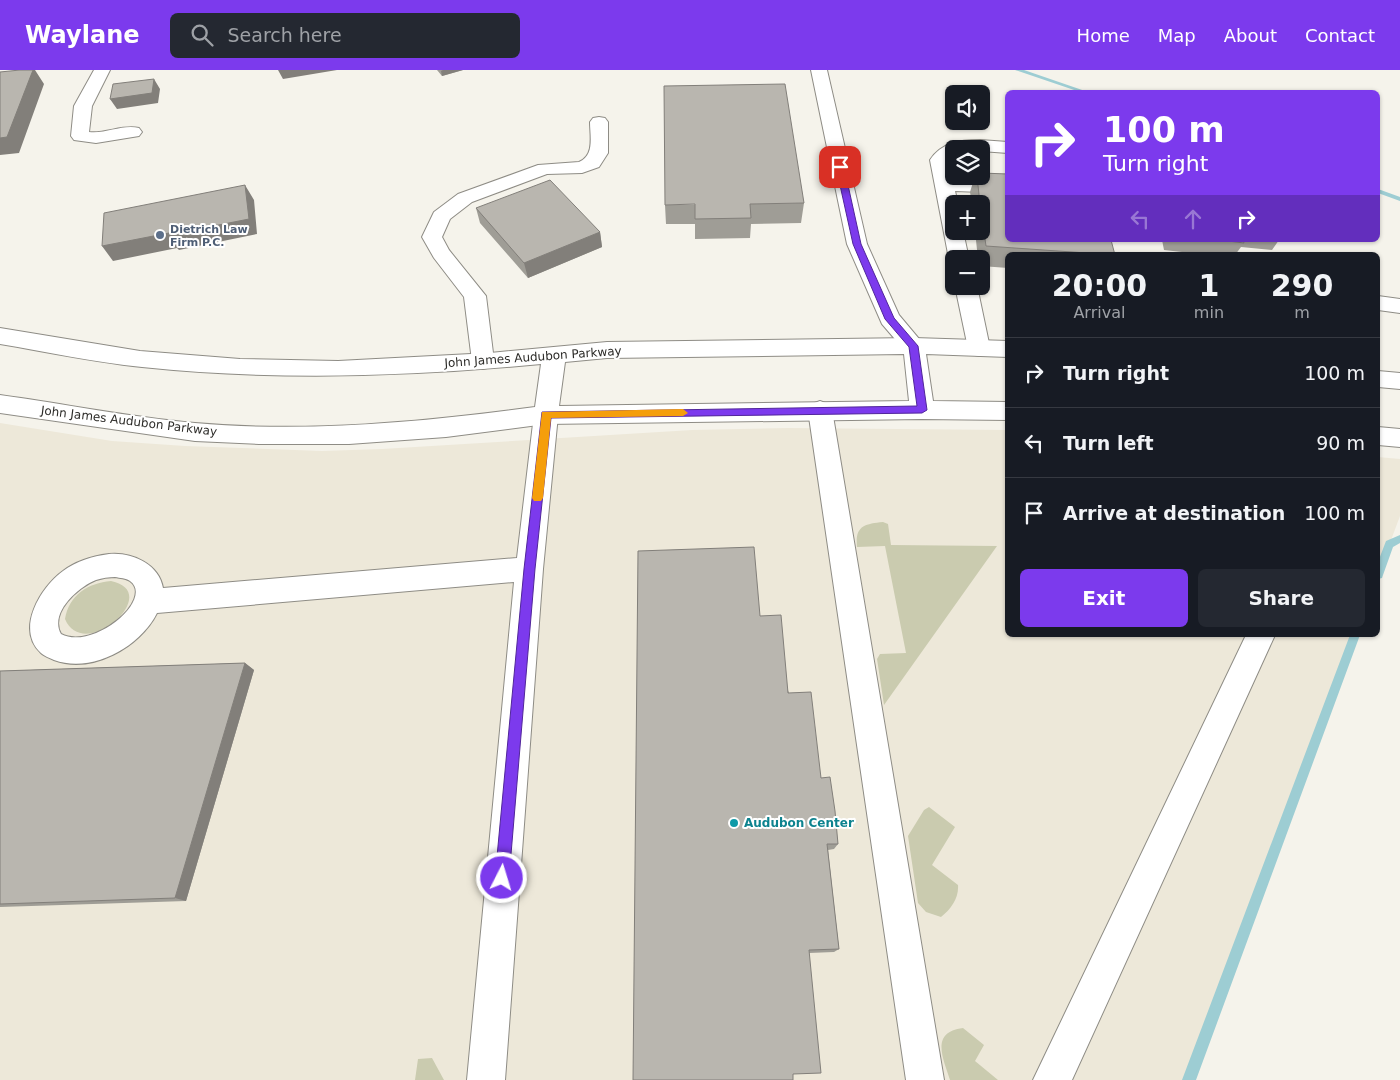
<!DOCTYPE html>
<html lang="en">
<head>
<meta charset="utf-8">
<style>
  :root { --surface:#171b24; --page:#242831; --text:#f1f3f6; --muted:#9ea1a6; --line:#363941; --accent:#7c3aed }
  body { margin:0; font-family:"DejaVu Sans",sans-serif; background:var(--page); color:var(--text); height:100vh; display:flex; flex-direction:column; font-size:19px; white-space:nowrap }
  * { box-sizing:border-box; margin:0 }
  p { font-size:16px; color:var(--muted) }
  .icon { flex:none; width:28px; height:28px; fill:none; stroke:currentColor; stroke-width:2; stroke-linecap:round; stroke-linejoin:round }
  .map { position:relative; flex:1; overflow:hidden }
  .drawer { position:absolute; left:1005px; top:182px; width:375px; height:385px; display:flex; flex-direction:column; background:var(--surface); border-radius:8px; box-shadow:0 1px 4px #0004 }
  .drawer>* { flex:none }
  .guide { position:absolute; left:1005px; top:20px; width:375px; height:152px; border-radius:8px; box-shadow:0 1px 4px #0004; background:#7c3aed; color:#fff; overflow:hidden }
  .controls { position:absolute; left:945px; top:15px; display:grid; gap:10px }
  .controls a { display:grid; place-items:center; width:45px; height:45px; border-radius:8px; background:var(--surface); box-shadow:0 1px 4px #0004; font-size:25px }
  .pin { position:absolute; display:grid; place-items:center; width:42px; height:42px; color:#fff; margin:-21px; border-radius:10px; box-shadow:0 2px 8px #0006 }
  .me { position:absolute; width:55px; margin:-28px; rotate:5deg; stroke-linejoin:round; filter:drop-shadow(0 0 4px #0008) }
  .turn { display:flex; align-items:center; gap:18px; height:105px; padding:0 15px; font-size:22px }
  .turn .icon { width:65px; height:65px; stroke-width:2.5 }
  .turn b { display:block; font-size:35px; line-height:42px }
  .lanes { display:flex; align-items:center; height:48px; padding:0 15px; background:#0003; justify-content:center; gap:25px; direction:ltr }
  .lanes .off { opacity:.35 }
  .eta { display:flex; justify-content:space-evenly; align-items:center; height:85px; text-align:center }
  .eta b { font-size:30px; font-weight:700; line-height:35px }
  .button { display:flex; gap:10px; margin-top:auto; padding:10px 15px }
  .button a { flex:1; height:58px; border-radius:8px; background:var(--accent); color:#fff; font-size:20px; font-weight:700; line-height:58px; text-align:center }
  .button a+a { background:var(--page); color:var(--text) }
  ul { padding:0; list-style:none }
  li { display:flex; align-items:center; gap:15px; height:70px; padding:0 15px; border-top:1px solid var(--line) }
  li div { flex:1 }
  li b { display:block; font-size:19px }
  li em { font-style:normal }
  header { display:flex; align-items:center; gap:30px; box-sizing:border-box; height:70px; padding:0 25px; background:var(--accent); color:#fff }
  header strong { font-size:24px }
  nav { display:flex; gap:28px; margin-inline-start:auto; font-size:18px }
  .search { width:350px; height:45px; background:var(--page); display:flex; align-items:center; gap:12px; box-sizing:border-box; padding:0 18px; border-radius:8px; color:var(--muted); font-size:19px }
  .map>svg:first-child { display:block }
  .built { fill:#ede8d9 }
  .green { fill:#cacbaf }
  .lines { fill:none; stroke-linecap:round; stroke-linejoin:round }
  .stream { fill:#9dcdd3; fill-rule:evenodd }
  .minor-casing { stroke:#8e8c85; stroke-width:2 }
  .major-casing { stroke:#8e8c85; stroke-width:2 }
  .minor { fill:#fff; fill-rule:evenodd }
  .major { fill:#fff; fill-rule:evenodd }
  .wall { fill:#9f9d96 }
  .shaded-wall { fill:#827f7a }
  .building { fill:#b9b6af; stroke:#827f7a }
  .route { fill:#7c3aed; stroke:#51269a }
  .slow { fill:#f59e0b }
  .service-dot { fill:#5c6f8a; stroke:#fff; stroke-width:2 }
  .culture-dot { fill:#0f9aa8; stroke:#fff; stroke-width:2 }
  .labels { text-anchor:middle; stroke-width:4; stroke-linejoin:round; paint-order:stroke }
  .far-service-label { font-size:11px; font-weight:bold; fill:#4e5e75; stroke:#fff; text-anchor:start }
  .street-label { font-size:12px; fill:#2c2b28; stroke:#fff }
  .culture-label { font-size:12px; font-weight:bold; fill:#0d838f; stroke:#fff; text-anchor:start }
</style>
</head>
<body>
<header>
<strong>Waylane</strong>
<div class="search"><svg class="icon" aria-label="search" viewBox="0 0 24 24"><circle cx="10" cy="10" r="6"/><path d="M15 15l6 6"/></svg>Search here</div>
<nav><a>Home</a><a>Map</a><a>About</a><a>Contact</a></nav>
</header>
<div class="map">
<svg width="1400" height="1010" viewBox="0 0 1400 1010">
  <rect width="100%" height="100%" fill="#f5f3eb"/>
  <path class="built" d="M0,353L112,371L185,376L322,381L382,379L692,360L788,358L1007,360L1008,565H1355L1189,1010H0Z
    M1378,387L1400,389V446L1378,505Z"/>
  <path class="green" d="M883,452L888,454L891,475L997,476L884,635L877,589L880,584L906,583L885,476L857,477C855,456 864,454 883,452Z
    M111,511C165,522 84,594 65,549C69,525 88,513 111,511Z
    M929,737L955,757L932,795L958,815C959,828 951,839 941,847L926,842L918,833L908,766L924,740Z
    M963,958L984,975L975,991L998,1010H950C943,988 930,962 963,958Z
    M432,988L444,1010H415L418,989Z"/>
  <g class="lines">
    <path class="stream" d="M1015,0H1024L1088,22H1080Z
      M1378,119L1400,127V131L1378,123Z
      M1400,465V473L1393,477L1383,505L1382,508L1378,509V492L1386,471Z
      M1350,565H1360L1196,1010H1182Z"/>
    <g class="minor-casing">
      <path id="minor" d="M94,0H110L92,36L89,62C106,64 123,54 139,58L142,62L139,66L96,73L74,70L71,66L74,36Z
        M811,0H827L867,174L899,245L925,276L922,282L914,284L906,282L882,254L847,174Z
        M599,47L605,48L608,52V83L599,97L582,103L547,104L472,132L450,149L442,167L449,180L486,226L494,291L491,297L483,299L475,297L472,291L464,227L434,188L422,167L434,142L458,124L538,95L579,92C595,85 590,66 590,52L593,48Z
        M980,70L1008,72V83L981,81V79H954V86L948,90L952,110L1008,111V123L955,121L958,134H954V161H963L969,189H954V194L949,189L930,90C942,72 960,70 980,70Z
        M955,216H977L990,278L987,284L979,286L971,284L968,278Z
        M1378,226L1400,229V243L1378,240Z
        M820,331L828,334L832,340L944,1010H906L808,340L812,334Z
        M546,336L555,339L558,345L543,499L505,1010H467L514,512L157,543C140,577 92,604 54,590C50,588 44,586 41,583C15,559 41,517 63,501C76,491 94,486 109,484C132,482 159,494 163,518L517,488L534,345L537,339ZM115,507C120,508 126,508 130,511C155,529 93,581 61,564C49,543 78,517 96,510C102,508 109,507 115,507Z
        M1246,565H1275L1072,1010H1033Z"/>
    </g>
    <g class="major-casing">
      <path id="major" d="M0,258L140,281L240,289L338,291L490,283L607,272L914,268L1008,271V287L926,284L933,331L1008,332V350L922,349L546,354L446,367L349,374H259L195,371L0,343V325C65,334 130,347 195,353C308,363 423,352 535,337L541,294C408,307 275,311 142,297C94,292 47,282 0,274ZM904,284L909,331L559,336L565,292L607,288Z
        M1378,301L1400,303V319L1378,317Z
        M1378,357L1400,359V377L1378,375Z"/>
    </g>
    <use href="#minor" class="minor"/>
    <use href="#major" class="major"/>
  </g>
  <path class="wall" d="M437,0H463L442,6Z
    M975,106H981L1115,185H1008V198L981,196V189H978L975,161H981V134H972L970,122Z
    M804,133L801,153L751,154L750,168L695,169V154H666L665,135Z
    M476,138L600,162L602,177L528,208L480,153Z
    M1162,170H1279L1272,180L1241,177L1235,185H1209L1164,180Z
    M760,546L821,708L838,774L834,779L828,780L839,879L834,882L809,883Z
    M245,593L254,600L186,831L0,837V601Z"/>
  <path class="shaded-wall" d="M33,0H35L44,14L19,83L0,85V68Z
    M278,0H337L283,9Z
    M443,0H463L442,6L441,1Z
    M154,9L160,19L158,33L117,39L110,29Z
    M245,115L254,130L257,164L179,180L177,178L113,191L102,176Z
    M600,162L602,177L528,208L524,193Z
    M245,593L254,600L186,831L175,828Z"/>
  <path class="building" d="M20,0H33L7,67L0,68V2Z
    M154,9L152,23L110,29L113,14Z
    M785,14L804,133L750,134L751,148L695,149V134L665,135L664,16Z
    M981,103L1008,104V170H1111L1115,185L986,176L981,141V134H980L977,106H981Z
    M550,110L600,162L524,193L476,138Z
    M245,115L249,149L168,165L169,163L102,176L104,143Z
    M1220,170H1243L1244,173Z
    M754,477L760,546L781,545L788,623L811,622L821,708L830,707L835,741L838,774H827L839,879L809,880L821,1003L793,1004V1010H633L638,481Z
    M245,593L175,828L0,834V601Z"/>
  <path class="route" d="M840,94L844,97L861,174L894,248L918,276L927,340L922,343L551,348L535,499L509,808L507,813L502,815L497,813L495,808L524,499L542,342L917,336L909,277L885,249L853,174L836,97Z"/>
  <path class="slow" d="M683,339L688,343L683,346L551,348L543,428L541,431H534L532,428L542,342Z"/>
  <circle class="service-dot" cx="160" cy="165" r="5"/>
  <circle class="culture-dot" cx="734" cy="753" r="5"/>
  <g class="labels">
    <g class="far-service-label">
      <text x="170" y="163">Dietrich Law<tspan x="170" dy="13">Firm P.C.</tspan></text>
    </g>
    <g class="street-label">
      <text transform="translate(533 287) rotate(-4)" y="4">John James Audubon Parkway</text>
      <text transform="translate(129 351) rotate(7)" y="4">John James Audubon Parkway</text>
    </g>
    <g class="culture-label">
      <text x="744" y="757">Audubon Center</text>
    </g>
  </g>
</svg>
<div class="controls">
<a><svg class="icon" aria-label="sound" viewBox="0 0 24 24"><path d="M4 9h4l5-4v14l-5-4H4zM17 9q2 3 0 6"/></svg></a>
<a><svg class="icon" aria-label="layers" viewBox="0 0 24 24"><path d="M12 4l9 5-9 5-9-5zM3 14l9 5 9-5"/></svg></a>
<a>+</a>
<a>−</a>
</div>
<div class="pin" style="left:840px;top:97px;background:#d93025"><svg class="icon" aria-label="arrive" viewBox="0 0 24 24"><path d="M6 21V4h12l-3 4 3 4H6"/></svg></div>
<svg class="me" style="left:502px;top:808px" viewBox="-20 -20 40 40"><circle r="17" fill="#7c3aed" stroke="#fff" stroke-width="3"/><path d="M0-11L8 9 0 5-8 9z" fill="#fff"/></svg>
<div class="guide">
<div class="turn"><svg class="icon" aria-label="right" viewBox="0 0 24 24"><path d="M7 20v-9h11M14 6l5 5-5 5"/></svg><div><b>100 m</b>Turn right</div></div>
<div class="lanes"><svg class="icon off" aria-label="left" viewBox="0 0 24 24"><path d="M17 20v-9H6M10 6l-5 5 5 5"/></svg><svg class="icon off" aria-label="ahead" viewBox="0 0 24 24"><path d="M12 20V5M6 11l6-6 6 6"/></svg><svg class="icon" aria-label="right" viewBox="0 0 24 24"><path d="M7 20v-9h11M14 6l5 5-5 5"/></svg></div>
</div>
<section class="drawer">
<div class="eta">
<div><b>20:00</b><p>Arrival</p></div>
<div><b>1</b><p>min</p></div>
<div><b>290</b><p>m</p></div>
</div>
<ul>
<li><svg class="icon" aria-label="right" viewBox="0 0 24 24"><path d="M7 20v-9h11M14 6l5 5-5 5"/></svg><div><b>Turn right</b></div><em>100 m</em></li>
<li><svg class="icon" aria-label="left" viewBox="0 0 24 24"><path d="M17 20v-9H6M10 6l-5 5 5 5"/></svg><div><b>Turn left</b></div><em>90 m</em></li>
<li><svg class="icon" aria-label="arrive" viewBox="0 0 24 24"><path d="M6 21V4h12l-3 4 3 4H6"/></svg><div><b>Arrive at destination</b></div><em>100 m</em></li>
</ul>
<div class="button"><a>Exit</a><a>Share</a></div>
</section>
</div>
</body>
</html>
